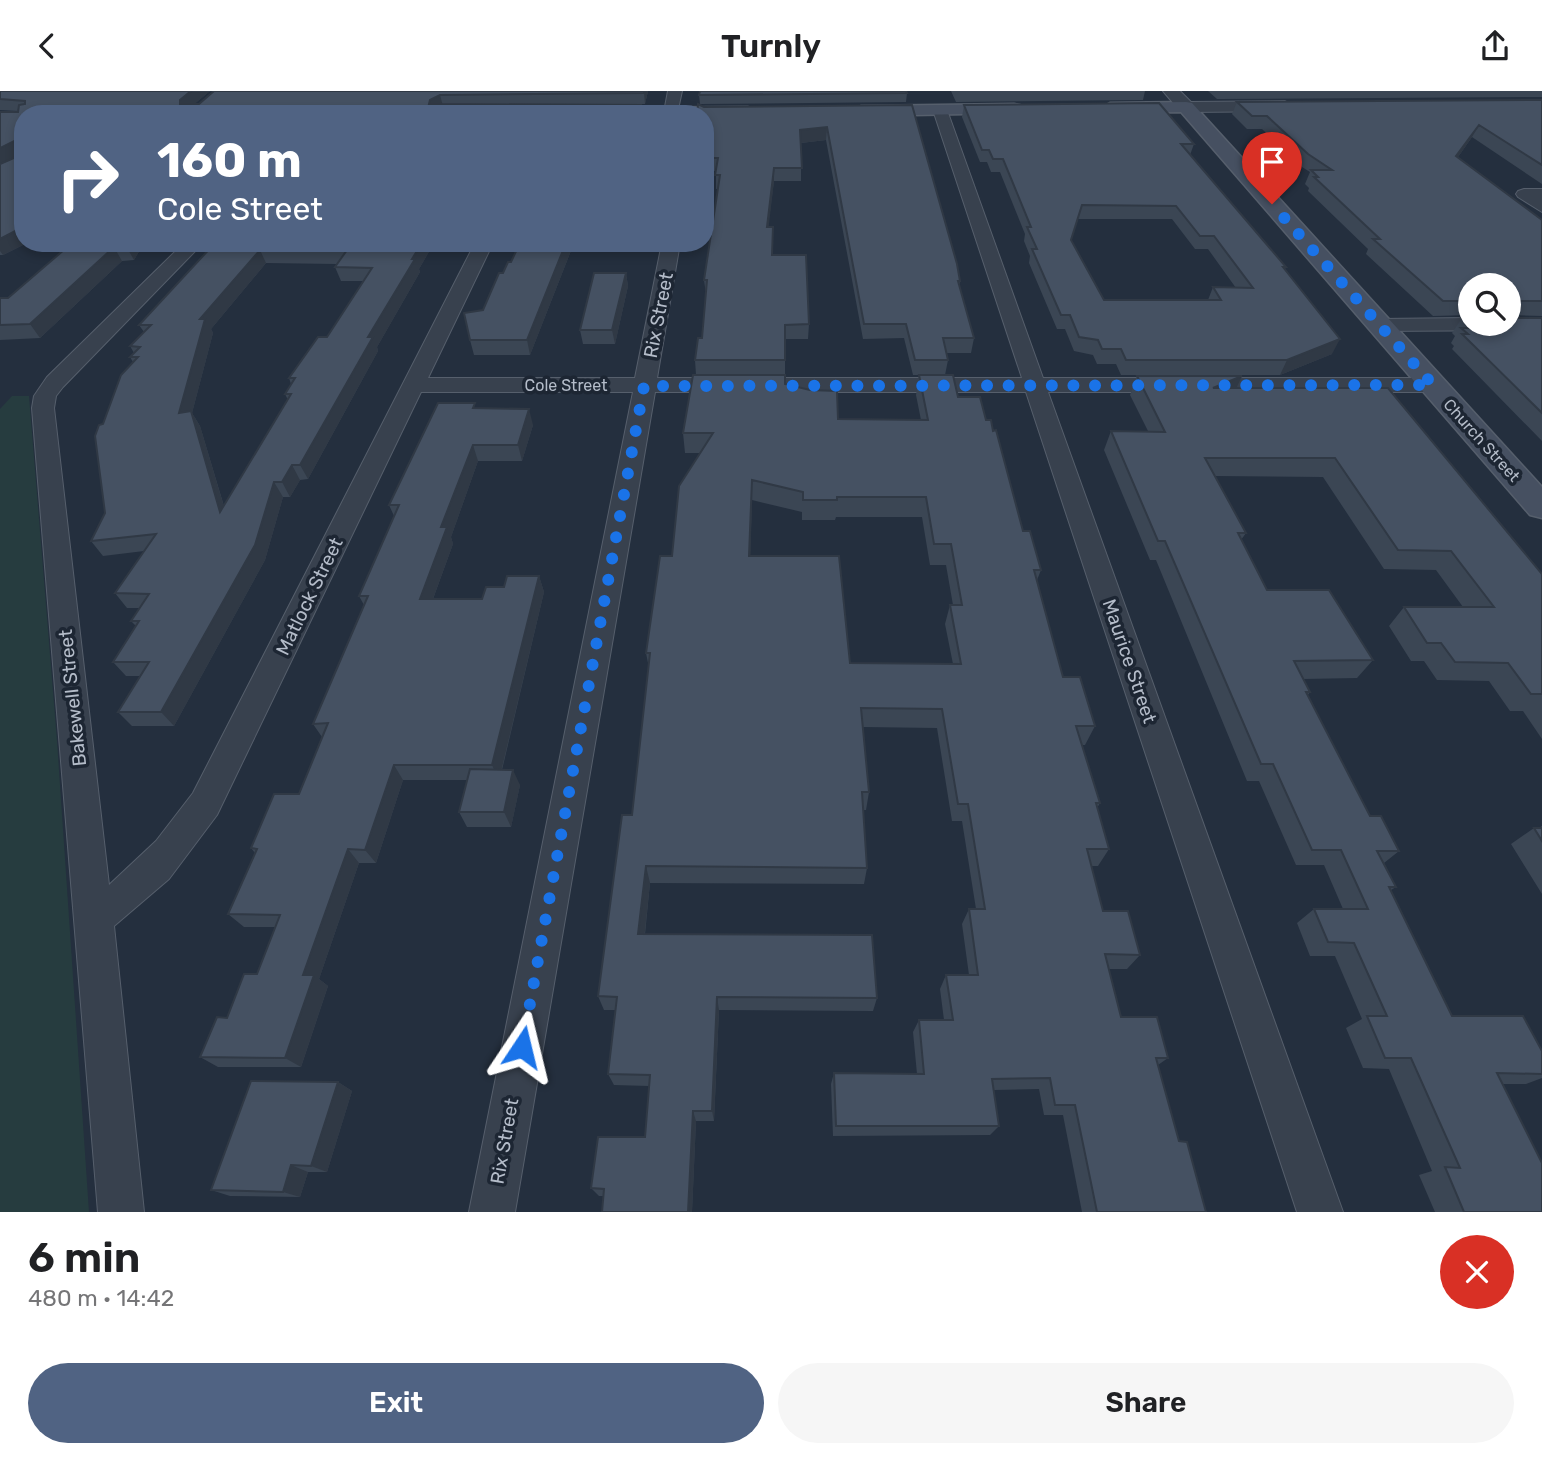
<!DOCTYPE html>
<html lang="en">
<head>
<meta charset="utf-8">
<style>
  :root { --surface:#fff; --page:#f6f6f6; --text:#202124; --muted:#757577; --accent:#506383 }
  body { margin:0; font-family:Rubik,sans-serif; background:var(--page); color:var(--text); height:100vh; display:flex; flex-direction:column; font-size:26px; white-space:nowrap }
  * { box-sizing:border-box; margin:0 }
  p { font-size:23px; color:var(--muted) }
  .icon { flex:none; width:38px; height:38px; fill:none; stroke:currentColor; stroke-width:2; stroke-linecap:round; stroke-linejoin:round }
  .map { position:relative; height:1121px; overflow:hidden }
  .side { display:flex; flex-direction:column; background:var(--surface); flex:1 }
  .side>* { flex:none }
  .guide { position:absolute; left:14px; top:14px; width:700px; height:147px; border-radius:28px; box-shadow:0 4px 10px #0003; background:#506383; color:#fff; overflow:hidden }
  .tools { position:absolute; left:1458px; top:182px; display:grid; gap:14px }
  .tools a { display:grid; place-items:center; width:63px; height:63px; border-radius:50%; background:var(--surface); box-shadow:0 4px 10px #0003; font-size:35px }
  .pin { position:absolute; display:grid; place-items:center; width:60px; height:60px; color:#fff; margin:-72px -30px; border-radius:50% 50% 50% 0; rotate:-45deg; box-shadow:0 0 7px #0007 }
  .pin .icon { rotate:45deg }
  .me { position:absolute; width:77px; margin:-38px; rotate:10deg; stroke-linejoin:round; filter:drop-shadow(0 0 5px #0008) }
  .turn { display:flex; align-items:center; gap:24px; height:147px; padding:0 28px; font-size:32px }
  .turn .icon { width:91px; height:91px; stroke-width:2.5 }
  .turn b { display:block; font-size:49px; line-height:60px }
  .round { display:grid; place-items:center; flex:none; width:74px; height:74px; border-radius:37px; background:var(--page) }
  .headline { display:flex; align-items:center; justify-content:space-between; height:119px; padding:0 28px }
  h1 { font-size:42px; font-weight:600; line-height:52px }
  .button { display:flex; gap:14px; margin-top:auto; padding:14px 28px }
  .button a { flex:1; height:80px; border-radius:42px; background:var(--accent); color:#fff; font-size:28px; font-weight:600; line-height:80px; text-align:center }
  .button a+a { background:var(--page); color:var(--text) }
  header { display:flex; justify-content:space-between; align-items:center; height:91px; padding:0 28px; background:var(--surface); font-size:32px; font-weight:600 }
  .map>svg:first-child { display:block }
  .green { fill:#263c3f }
  .lines { fill:none; stroke-linecap:round; stroke-linejoin:round }
  .minor-casing { stroke:#565f6c; stroke-width:2 }
  .tertiary-casing { stroke:#565f6c; stroke-width:2 }
  .secondary-casing { stroke:#565f6c; stroke-width:3 }
  .minor { fill:#38414e; fill-rule:evenodd }
  .tertiary { fill:#38414e; fill-rule:evenodd }
  .secondary { fill:#465061; fill-rule:evenodd }
  .wall { fill:#3b4654; fill-rule:evenodd }
  .shaded-wall { fill:#303945 }
  .building { fill:#455162; stroke:#303945; stroke-width:2; fill-rule:evenodd }
  .route { stroke:#1a73e8; stroke-width:12; stroke-dasharray:0 21.6 }
  .labels { text-anchor:middle; stroke-width:7; stroke-linejoin:round; paint-order:stroke }
  .far-street-label { font-size:16px; fill:#b4bcc9; stroke:#1d2633 }
  .street-label { font-size:19px; fill:#b4bcc9; stroke:#1d2633 }
</style>
</head>
<body>
<header><svg class="icon" aria-label="back" viewBox="0 0 24 24"><path d="M15 5l-7 7 7 7"/></svg>Turnly<svg class="icon" aria-label="share" viewBox="0 0 24 24"><path d="M12 15V3M7 8l5-5 5 5M5 13v7h14v-7"/></svg></header>
<div class="map">
<svg width="1542" height="1121" viewBox="0 0 1542 1121">
  <rect width="100%" height="100%" fill="#242f3e"/>
  <path class="green" d="M12,305H29L57,650L89,1121H0V318Z"/>
  <g class="lines">
    <g class="minor-casing">
      <path id="minor" d="M668,0H682L677,23L664,21Z
        M940,15L947,19L1043,287H1433L1441,289L1444,294L1441,299L1433,301H1048L1343,1121H1297L1026,301H655L515,1121H469L633,301H421L217,724L169,788L114,835L144,1121H98L32,317L34,305L47,286L184,152H203L63,296L56,305L54,317L109,794L156,750L193,702L475,152H493L428,287H635L662,152H680L657,287H1022L933,19Z
        M1524,98H1542V121L1518,106L1516,103L1518,100Z
        M1470,227V233H1508V227H1542V239L1380,240L1373,238L1370,234L1373,230L1380,228Z"/>
    </g>
    <g class="tertiary-casing">
      <path id="tertiary" d="M1163,0H1180L1191,11L1285,10L1293,15L1285,20L1186,21L1180,20Z"/>
    </g>
    <g class="secondary-casing">
      <path id="secondary" d="M1186,11L1192,12L1542,396V427L1530,424L1181,21L1110,22L1101,17L1110,12Z
        M1014,13L1020,14L1023,18L1020,22L861,25L852,20L861,15Z
        M748,16L757,21L754,25L705,27V23L579,22L588,17Z"/>
    </g>
    <use href="#minor" class="minor"/>
    <use href="#tertiary" class="tertiary"/>
    <use href="#secondary" class="secondary"/>
  </g>
  <path class="wall" d="M0,0H210L194,13H199L214,0H648L645,13L23,23V152H27L3,164H0V21L18,20L0,19Z
    M951,0H1145L1143,9L956,11Z
    M1208,0H1542V6L1217,8Z
    M907,2L906,11L700,13L699,4Z
    M1542,9V93L1472,46L1458,66L1542,129V225L1510,224L1508,226V194H1470V224L1433,225L1366,163L1368,158L1308,100L1309,97L1305,93L1310,81L1302,76L1262,38H1247L1232,23L1237,11Z
    M912,14L960,190L959,196L974,247L971,262H946L948,269L945,284L958,306L986,329L993,340L1023,440L1041,479L1037,489L1063,586L1095,635L1085,654H1082L1100,712L1097,717L1109,758L1098,775H1091L1103,820L1140,864L1127,878H1108L1121,926L1168,967L1158,974L1179,1050L1206,1121H1082L1063,1024H1044L1039,998L994,999L999,1035L990,1044L833,1045L831,993L834,982L917,983L913,941L919,929H944L940,898L946,884H969L962,833L969,818H976L962,730H952L937,637L863,636L869,701L866,719H863L867,777L864,793L650,792L645,843L877,907L873,920L719,919L714,1030H696L692,1121H602L604,1105H599L591,1097L645,1046L649,995L614,994L608,983L616,919H604L598,905L632,724L649,577L646,562L700,362H685L683,342L696,284L695,269L702,247L706,203L704,189L718,98H716V80H712L711,60H705L704,16ZM826,49L863,248L904,247L913,284H919L916,304L921,329L838,328L785,293V248H808L809,233L773,164L768,136L774,90H801V52ZM752,409L802,421V429H835L836,426H922L930,474H946L953,514H950L945,533L953,573L850,572L750,465Z
    M964,14L1194,53L1190,64L1286,176L1285,178L1332,263L1280,284H1121L1116,273H1097L1093,264L1074,260L1065,238H1057L1029,172L1030,165L1024,150L1025,143L1000,81H991L987,71H980L962,26ZM1078,128H1172L1195,158H1208L1236,197L1213,196L1208,209H1104L1071,150Z
    M72,152H144L134,169L122,170L40,247L0,249V207H8Z
    M215,152H434L419,178L420,181L377,256L378,260L308,388L300,389L290,406H283L265,469L174,635H132L118,621L141,585H126L113,571L136,535L131,530L140,517H127L115,502L144,460L103,465L91,450L105,422L103,333L133,271L130,266L134,262L130,255L144,241L139,234ZM266,172L338,173L335,176L341,190H363L327,246L289,287L291,293L285,303L288,309L224,415L200,335L192,322L213,242L211,238Z
    M520,152H574L530,264H474L470,249L483,219L503,182L511,171Z
    M626,182L628,195L615,253H583L580,239Z
    M1462,227H1542V350L1452,258L1454,255L1451,252L1455,245L1452,242Z
    M1137,285L1236,297L1542,483V648L1523,620H1510L1489,590L1437,589L1424,570H1411L1389,535L1404,516H1463L1436,479L1384,478L1323,386L1215,385L1246,442L1241,449L1267,499L1373,569L1357,587L1303,588L1310,601L1307,605L1370,725L1399,760L1384,772L1396,796L1391,799L1452,925L1542,960V987L1526,993H1502L1542,1121H1435L1419,1084L1432,1080L1389,978L1363,977L1346,937L1362,928L1335,865H1310L1297,832L1314,818H1343L1324,774H1296L1259,690H1247L1156,469H1150L1104,359L1111,340H1148L1130,304Z
    M477,317L533,334L522,370H478L451,446L453,453L433,508H482L504,496L539,485L544,501L502,679L520,694L511,736H467L459,721L467,689H403L376,772H359L319,888L328,895L301,976H218L200,966L257,883L275,836H244L228,823L255,762L251,757L299,703L322,646L313,633L364,514L359,505L394,425L389,414Z
    M1542,735V803L1511,753L1534,737H1539Z
    M338,991L352,1000L327,1081H308L300,1106L230,1105L211,1099Z"/>
  <path class="shaded-wall" d="M191,0H210L185,21L180,13V9Z
    M644,0H648L645,13L644,2Z
    M440,4L443,15L429,13L430,9Z
    M1479,34L1472,46L1449,79L1456,65Z
    M827,36L826,49L800,52V39Z
    M16,49L23,62L0,74V57Z
    M774,77V90L767,150V136Z
    M23,136V152H27L3,164L0,160V148Z
    M128,152H144L134,169L126,155Z
    M422,152H434L419,178L420,181L377,256L378,260L308,388L300,374L368,246Z
    M566,152H574L530,264L527,249Z
    M114,156L122,170L40,247L30,233Z
    M260,159L266,172L211,238L213,242L192,322L200,335L230,436L220,421L179,322L200,228Z
    M626,182L628,195L615,253L612,239Z
    M1340,248L1332,263L1280,284L1287,269Z
    M1242,285L1233,304L1213,297Z
    M529,318L533,334L522,370L518,354Z
    M473,354L478,370L451,446L453,453L427,524L420,508L441,436Z
    M292,374L300,389L290,406L282,391Z
    M752,389V409L750,485L749,465Z
    M274,391L283,406L265,469L174,635L161,621Z
    M539,485L544,501L499,689L492,674Z
    M394,674L403,689L376,772L365,759Z
    M513,679L520,694L511,736L504,721Z
    M348,758L359,772L319,888L328,895L301,976L285,967L303,884Z
    M646,775L650,792L643,858L638,843Z
    M717,906L719,919L714,1030L712,1020Z
    M338,991L352,1000L327,1081L311,1075Z
    M693,1020L696,1030L692,1121H688Z
    M291,1074L308,1081L300,1106L283,1101Z"/>
  <path class="building" d="M0,0H191L180,9V13H199L214,0H644V2L440,4L430,9L429,13L641,14L639,23H23V136L0,148V73L16,66V49L0,57V21H18L19,14L25,13V10L0,8Z
    M700,0H906L907,2L699,4Z
    M1542,9V74L1479,34L1456,65L1542,129V210H1518L1516,215H1508V194H1470V210H1443L1373,148H1380L1314,86H1318L1311,79H1332L1308,63L1267,25H1252L1237,11Z
    M1159,12L1194,53H1181L1286,176H1283L1340,248L1287,269H1126L1121,258H1102L1098,249L1079,246L1070,224H1061L1032,158H1037L1027,136H1031L1003,68H993L989,59H982L964,14ZM1082,114L1176,115L1200,145H1214L1253,197L1213,196L1221,209H1104L1071,149Z
    M698,13L704,16L912,14L957,173L960,190H958L974,247H943L948,269H915L906,233H864L827,36L800,39L802,77H774L767,136H773L772,164H806L809,233L785,234V269H695L698,247H702L707,189H704L720,84H715L718,67H711V48H705V23H697Z
    M72,152H128L126,155L114,156L30,233L0,234V207H8Z
    M215,152H422L412,168H415L368,246H373L300,374H292L282,391H274L255,454L161,621H118L149,571H113L139,530H131L149,503L115,502L156,443L91,450L105,422L95,345L99,334L103,333L121,284L138,266H130L140,256L130,255L151,234H139ZM260,159H347L335,176L372,177L327,246H318L289,287H295L285,303H291L220,421L191,320L179,322L205,228H200Z
    M520,152H566L527,249H470L464,222L483,219L499,182H503L508,171H511Z
    M594,182H626L612,239H580Z
    M1462,227H1470V233H1508V227H1542V322L1462,243H1468L1461,237H1473Z
    M693,284H785V293L810,299L837,300L838,328L928,329L919,284H953L958,306H980L986,329H991L993,340L996,339L1023,440H1030L1041,479H1034L1063,586H1080L1095,635H1076L1100,712H1096L1109,758H1087L1103,820H1128L1140,864L1105,863L1121,926H1157L1168,967H1156L1179,1050L1187,1051L1206,1121H1097L1075,1014H1055L1050,987L992,988L999,1035H836L834,982L924,983L919,929H953L946,884H978L969,818H985L968,713H958L942,618L861,617L869,701H862L867,777L646,775L638,843L872,844L877,907L717,906L712,1020H693L688,1121H602L604,1098L591,1097L598,1046H645L650,984L608,983L617,906L598,905L622,724H632L650,562H646L660,465H672L679,395L713,342H683ZM752,389L803,401V409H837V406H926L934,453H951L962,514H950L961,573L850,572L839,465H749Z
    M1137,285H1242L1213,297H1388L1542,483V603H1531L1508,572L1455,571L1441,552H1427L1404,516H1494L1451,460L1398,459L1335,367H1205L1246,442H1238L1267,499H1329L1373,569L1294,570L1310,601H1306L1370,725H1381L1399,760H1377L1396,796H1389L1452,925H1523L1542,960V983L1497,982L1542,1072V1121H1464L1445,1076L1460,1077L1411,967H1385L1367,925H1387L1354,852L1328,851L1314,818H1368L1341,759H1312L1273,673H1261L1165,450H1158L1111,340L1165,341Z
    M438,312H475L473,317L529,318L518,354H473L441,436H447L420,508H482L486,496H504L507,485H539L492,674H394L365,759L348,758L303,884H314L285,967L200,966L217,926L227,927L244,883H257L280,824L228,823L257,758L251,757L274,703H299L328,632L313,633L368,505H359L399,414H389Z
    M470,678L513,679L504,721H459Z
    M1534,737H1542V750Z
    M251,990L338,991L311,1075L291,1074L283,1101L211,1099Z"/>
  <g class="lines">
    <path class="route" d="M522,956L644,295L1433,294L1272,113"/>
  </g>
  <g class="labels">
    <g class="far-street-label">
      <text x="566" y="300">Cole Street</text>
      <text transform="translate(1482 349) rotate(48)" y="6">Church Street</text>
    </g>
    <g class="street-label">
      <text transform="translate(658 224) rotate(-79)" y="7">Rix Street</text>
      <text transform="translate(309 505) rotate(-64)" y="7">Matlock Street</text>
      <text transform="translate(1130 570) rotate(71)" y="7">Maurice Street</text>
      <text transform="translate(72 607) rotate(-96)" y="7">Bakewell Street</text>
      <text transform="translate(504 1050) rotate(-80)" y="7">Rix Street</text>
    </g>
  </g>
</svg>
<div class="tools">
<a><svg class="icon" aria-label="search" viewBox="0 0 24 24"><circle cx="10" cy="10" r="6"/><path d="M15 15l6 6"/></svg></a>
</div>
<div class="pin" style="left:1272px;top:113px;background:#d93025"><svg class="icon" aria-label="arrive" viewBox="0 0 24 24"><path d="M6 21V4h12l-3 4 3 4H6"/></svg></div>
<svg class="me" style="left:522px;top:956px" viewBox="-20 -20 40 40"><path d="M0-17L14 15 0 8-14 15z" fill="#1a73e8" stroke="#fff" stroke-width="4"/></svg>
<div class="guide">
<div class="turn"><svg class="icon" aria-label="right" viewBox="0 0 24 24"><path d="M7 20v-9h11M14 6l5 5-5 5"/></svg><div><b>160 m</b>Cole Street</div></div>
</div>
</div>
<section class="side">
<div class="headline"><div><h1>6 min</h1><p>480 m · 14:42</p></div><a class="round" style="background:#d93025;color:#fff"><svg class="icon" aria-label="close" viewBox="0 0 24 24"><path d="M6 6l12 12M18 6L6 18"/></svg></a></div>
<div class="button"><a>Exit</a><a>Share</a></div>
</section>
</body>
</html>
